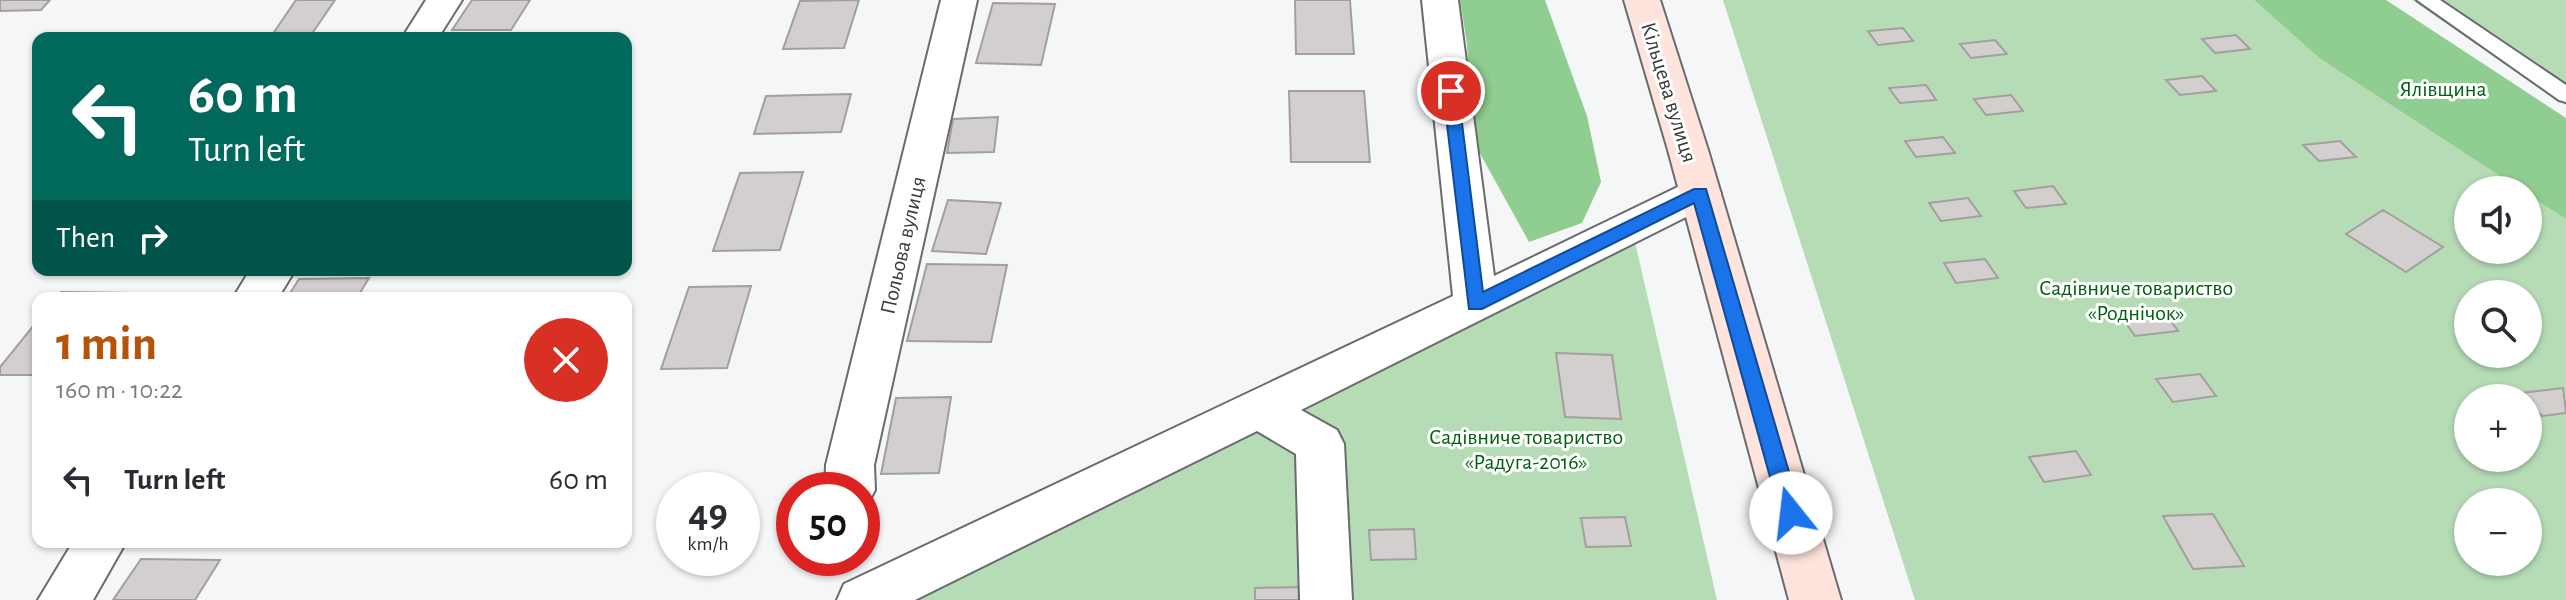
<!DOCTYPE html>
<html lang="en">
<head>
<meta charset="utf-8">
<style>
  :root { --surface:#fff; --page:#f2f2f3; --text:#2b2b33; --muted:#7c7c81; --accent:#b45309 }
  body { margin:0; font-family:"Alegreya Sans",sans-serif; background:var(--page); color:var(--text); height:100vh; display:flex; flex-direction:column; font-size:30px; white-space:nowrap }
  * { box-sizing:border-box; margin:0 }
  p { font-size:26px; color:var(--muted) }
  .icon { flex:none; width:44px; height:44px; fill:none; stroke:currentColor; stroke-width:2; stroke-linecap:round; stroke-linejoin:round }
  .map { position:relative; flex:1; overflow:hidden }
  .drawer { position:absolute; left:32px; top:292px; width:600px; height:256px; display:flex; flex-direction:column; background:var(--surface); border-radius:16px; box-shadow:0 2px 6px #0004 }
  .drawer>* { flex:none }
  .top-card { position:absolute; left:32px; top:32px; width:600px; height:244px; border-radius:16px; box-shadow:0 2px 6px #0004; background:#00695c; color:#fff; overflow:hidden }
  .tools { position:absolute; left:2454px; top:176px; display:grid; gap:16px }
  .tools a { display:grid; place-items:center; width:88px; height:88px; border-radius:50%; background:var(--surface); box-shadow:0 2px 6px #0004; font-size:40px }
  .speed { position:absolute; left:656px; top:472px; display:flex; gap:16px; font-size:40px; font-weight:700; text-align:center }
  .speed>* { display:grid; place-content:center; width:104px; height:104px; border-radius:50%; background:var(--surface); box-shadow:0 2px 6px #0004; line-height:1 }
  .speed small { font-size:20px; font-weight:400 }
  .speed .limit { border:12px solid #d22; background:#fff; color:#111 }
  .pin { position:absolute; display:grid; place-items:center; width:68px; height:68px; color:#fff; margin:-34px; border:4px solid #fff; border-radius:50%; box-shadow:0 2px 8px #0007 }
  .me { position:absolute; width:88px; margin:-44px; rotate:344deg; stroke-linejoin:round; filter:drop-shadow(0 0 6px #0008) }
  .turn { display:flex; align-items:center; gap:28px; height:168px; padding:0 24px; font-size:36px }
  .turn .icon { width:104px; height:104px; stroke-width:2.5 }
  .turn b { display:block; font-size:56px; line-height:68px }
  .then { display:flex; align-items:center; height:76px; padding:0 24px; background:#0003; gap:16px; font-size:30px }
  .round { display:grid; place-items:center; flex:none; width:84px; height:84px; border-radius:42px; background:var(--page) }
  .overview { display:flex; align-items:center; justify-content:space-between; height:136px; padding:0 24px }
  h1 { font-size:48px; font-weight:600; line-height:60px; color:var(--accent) }
  ul { padding:0; list-style:none }
  li { display:flex; align-items:center; gap:24px; height:104px; padding:0 24px }
  li div { flex:1 }
  li b { display:block; font-size:30px }
  li em { font-style:normal }
  .map>svg:first-child { display:block }
  .green { fill:#b6dcb5; fill-rule:evenodd }
  .forest { fill:#90cd90 }
  .building { fill:#d2cfce; stroke:#a29f9e; stroke-width:2 }
  .lines { fill:none; stroke-linecap:round; stroke-linejoin:round }
  .lane-casing { stroke:#696b6d; stroke-width:4 }
  .street-casing { stroke:#696b6d; stroke-width:4 }
  .secondary-casing { stroke:#696b6d; stroke-width:4 }
  .lane { fill:#fff; fill-rule:evenodd }
  .street { fill:#fff; fill-rule:evenodd }
  .secondary { fill:#fee4dd; fill-rule:evenodd }
  .route { fill:#1a73e8; stroke:#114b97; stroke-width:2 }
  .labels { text-anchor:middle; stroke-width:6; stroke-linejoin:round; paint-order:stroke }
  .park-label { font-size:22px; fill:#005f10; stroke:#fff }
  .street-label { font-size:22px; fill:#38393a; stroke:#fff }
</style>
</head>
<body>
<div class="map">
<svg width="2566" height="600" viewBox="0 0 2566 600">
  <rect width="100%" height="100%" fill="#f4f6f8"/>
  <path class="green" d="M1723,0H2254L2319,58L2521,190H2468V250H2528V195L2566,219V600H1915ZM2468,294H2528V354H2468ZM2468,398H2528V458H2468ZM2468,502H2528V562H2468Z
    M2412,0H2566V105L2559,101Z
    M1632,229L1717,600H863Z"/>
  <path class="forest" d="M1460,0H1545L1587,116L1601,182L1582,223L1529,242L1472,139L1467,44Z
    M2254,0H2386L2566,118V219L2528,195V190H2521L2319,58Z"/>
  <path class="building" d="M0,0H50L41,10L0,11Z
    M296,0H335L309,38H270Z
    M472,0H530L511,30H452Z
    M859,0L844,48L783,49L800,1Z
    M1295,0H1350L1354,54H1296Z
    M993,3L1055,4L1041,65L976,63Z
    M1903,28L1913,41L1878,45L1868,31Z
    M2236,35L2250,49L2215,53L2202,39Z
    M1995,40L2007,54L1971,58L1960,44Z
    M2202,76L2216,91L2180,95L2166,80Z
    M1926,85L1936,100L1900,103L1889,88Z
    M1289,91H1364L1370,162H1291Z
    M851,94L841,132L754,134L766,96Z
    M2011,95L2023,111L1986,115L1974,99Z
    M998,117L994,152L947,153L953,119Z
    M1943,137L1955,153L1916,157L1905,141Z
    M2340,141L2356,157L2319,161L2303,145Z
    M803,172L780,250L713,251L740,173Z
    M2053,186L2066,204L2026,208L2014,191Z
    M1968,198L1981,216L1941,221L1929,203Z
    M948,200L1001,203L986,254L932,251Z
    M2383,210L2443,247L2406,272L2346,234Z
    M1985,259L1998,278L1956,283L1944,263Z
    M927,264L1007,265L991,342L907,341Z
    M369,278L357,298H287L299,279Z
    M751,286L727,368L661,369L689,287Z
    M61,292L131,293L127,298H56Z
    M2163,310L2178,331L2135,336L2120,315Z
    M38,320V375H0V367Z
    M1556,353L1612,355L1621,419L1565,417Z
    M2200,374L2216,396L2173,402L2156,379Z
    M2563,388L2566,413L2542,416L2520,393Z
    M951,397L939,473L881,474L896,398Z
    M2076,451L2091,475L2044,482L2029,457Z
    M2213,514L2244,566L2193,569L2163,516Z
    M1625,517L1631,546L1586,547L1581,518Z
    M1414,529L1416,559L1371,560L1369,530Z
    M141,559L220,560L195,600H113Z
    M1300,587V600H1255V588Z"/>
  <g class="lines">
    <g class="lane-casing">
      <path id="lane" d="M2417,0H2440L2566,85V102L2559,100Z"/>
    </g>
    <g class="street-casing">
      <path id="street" d="M426,0H462L438,38H402Z
        M941,0H977L874,465L875,490L867,505L862,506V490H825L826,465Z
        M1422,0H1458L1494,276L1686,183L1700,179L1714,183L1721,193L1714,203L1301,410L1337,430L1344,444L1352,600H1300L1296,454L1257,431L915,600H837L844,584L1453,296Z
        M250,270H295L278,298H233Z
        M73,542H126L93,600H38Z"/>
    </g>
    <g class="secondary-casing">
      <path id="secondary" d="M1624,0H1660L1708,150L1841,600H1789L1668,150Z"/>
    </g>
    <use href="#lane" class="lane"/>
    <use href="#street" class="street"/>
    <use href="#secondary" class="secondary"/>
  </g>
  <path class="route" d="M1451,86L1458,91L1483,292L1694,189H1706L1801,513L1798,519L1791,522L1783,519L1780,513L1694,203L1482,309H1469L1443,91Z"/>
  <g class="labels">
    <g class="park-label">
      <text x="2443" y="96">Ялівщина</text>
      <text x="2136" y="295">Садівниче товариство<tspan x="2136" dy="25">«Роднічок»</tspan></text>
      <text x="1526" y="444">Садівниче товариство<tspan x="1526" dy="25">«Радуга-2016»</tspan></text>
    </g>
    <g class="street-label">
      <text transform="translate(1670 92) rotate(73)" y="8">Кільцева вулиця</text>
      <text transform="translate(902 245) rotate(-77)" y="8">Польова вулиця</text>
    </g>
  </g>
</svg>
<div class="tools">
<a><svg class="icon" aria-label="sound" viewBox="0 0 24 24"><path d="M4 9h4l5-4v14l-5-4H4zM17 9q2 3 0 6"/></svg></a>
<a><svg class="icon" aria-label="search" viewBox="0 0 24 24"><circle cx="10" cy="10" r="6"/><path d="M15 15l6 6"/></svg></a>
<a>+</a>
<a>−</a>
</div>
<div class="speed"><div>49<small>km/h</small></div><div class="limit">50</div></div>
<div class="pin" style="left:1451px;top:91px;background:#d93025"><svg class="icon" aria-label="arrive" viewBox="0 0 24 24"><path d="M6 21V4h12l-3 4 3 4H6"/></svg></div>
<svg class="me" style="left:1791px;top:513px" viewBox="-20 -20 40 40"><circle r="19" fill="#fff"/><path d="M0-13L10 11 0 6-10 11z" fill="#1a73e8"/></svg>
<div class="top-card">
<div class="turn"><svg class="icon" aria-label="left" viewBox="0 0 24 24"><path d="M17 20v-9H6M10 6l-5 5 5 5"/></svg><div><b>60 m</b>Turn left</div></div>
<div class="then">Then<svg class="icon" aria-label="right" viewBox="0 0 24 24"><path d="M7 20v-9h11M14 6l5 5-5 5"/></svg></div>
</div>
<section class="drawer">
<div class="overview"><div><h1>1 min</h1><p>160 m · 10:22</p></div><a class="round" style="background:#d93025;color:#fff"><svg class="icon" aria-label="close" viewBox="0 0 24 24"><path d="M6 6l12 12M18 6L6 18"/></svg></a></div>
<ul>
<li><svg class="icon" aria-label="left" viewBox="0 0 24 24"><path d="M17 20v-9H6M10 6l-5 5 5 5"/></svg><div><b>Turn left</b></div><em>60 m</em></li>
</ul>
</section>
</div>
</body>
</html>
